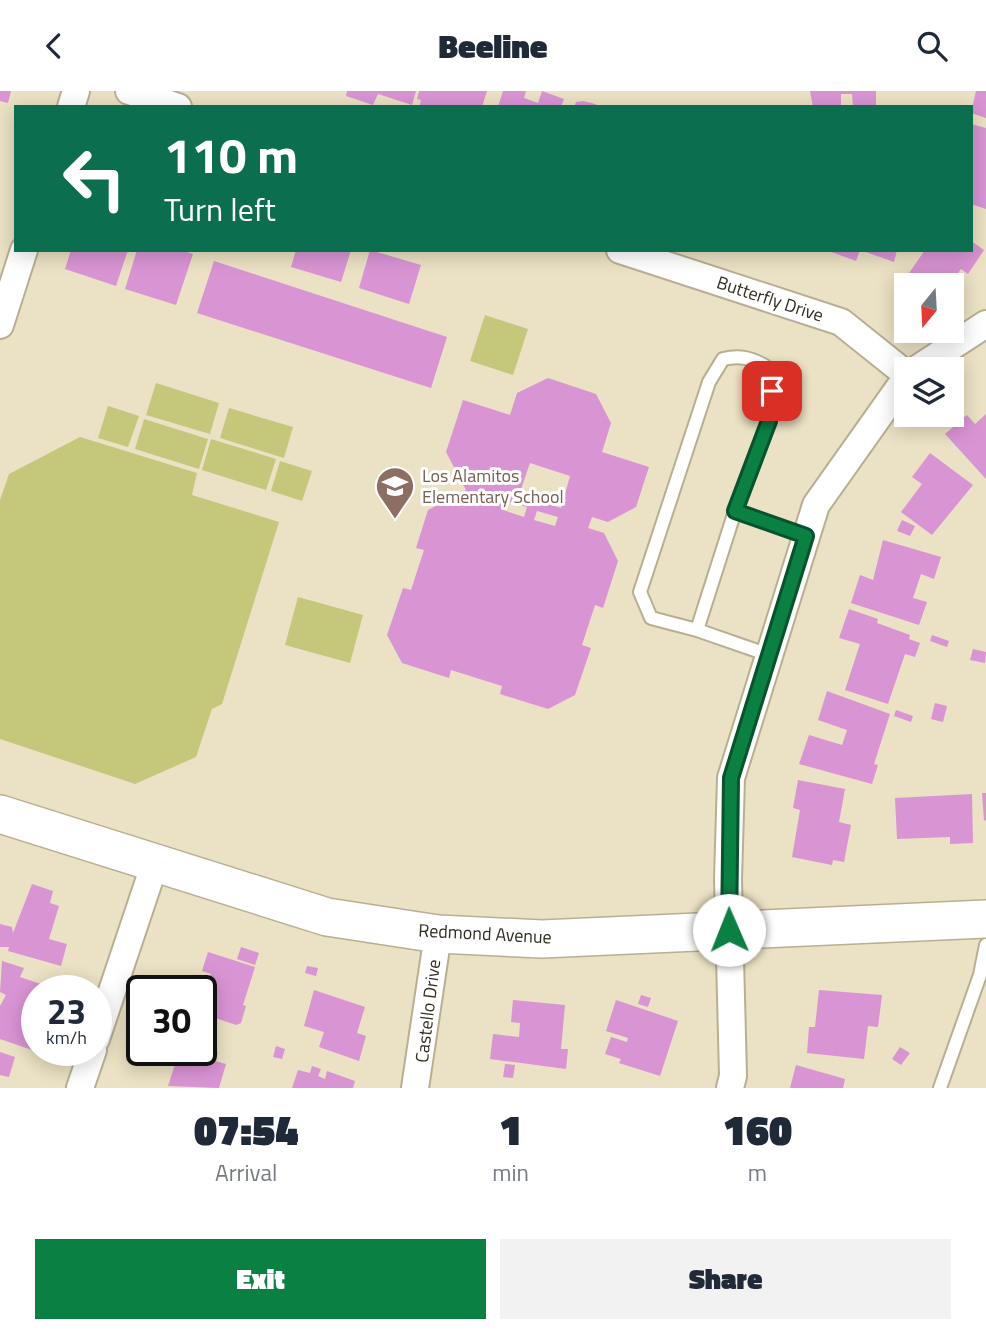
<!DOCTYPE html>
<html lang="en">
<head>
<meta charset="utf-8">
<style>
  :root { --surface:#fff; --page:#f2f2f3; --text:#1f2937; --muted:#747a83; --accent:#0b8043 }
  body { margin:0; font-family:"Titillium Web",sans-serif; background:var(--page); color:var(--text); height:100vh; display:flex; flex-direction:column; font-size:26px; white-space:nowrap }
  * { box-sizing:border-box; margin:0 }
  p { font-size:23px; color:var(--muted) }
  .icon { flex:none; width:38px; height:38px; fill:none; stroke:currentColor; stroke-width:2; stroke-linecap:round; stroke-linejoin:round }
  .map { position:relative; height:997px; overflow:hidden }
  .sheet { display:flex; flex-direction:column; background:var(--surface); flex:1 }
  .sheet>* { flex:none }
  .guide { position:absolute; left:14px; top:14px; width:959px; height:147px; border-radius:0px; box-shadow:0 4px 18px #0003; background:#0b6e4f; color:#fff; overflow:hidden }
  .needle { width:46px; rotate:198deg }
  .fabs { position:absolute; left:894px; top:182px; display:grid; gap:14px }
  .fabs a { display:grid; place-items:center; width:70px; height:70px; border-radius:0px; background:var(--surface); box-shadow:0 4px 18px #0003; font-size:35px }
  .speed { position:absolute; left:21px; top:884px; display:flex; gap:14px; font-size:35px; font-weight:700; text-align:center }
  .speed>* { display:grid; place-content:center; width:91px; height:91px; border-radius:50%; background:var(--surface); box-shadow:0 4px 18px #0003; line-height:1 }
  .speed small { font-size:18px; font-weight:400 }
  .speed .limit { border:4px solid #111; border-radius:10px; background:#fff; color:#111 }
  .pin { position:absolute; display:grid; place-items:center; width:60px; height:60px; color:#fff; margin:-30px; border-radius:14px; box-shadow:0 4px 10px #0006 }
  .me { position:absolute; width:77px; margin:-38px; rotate:359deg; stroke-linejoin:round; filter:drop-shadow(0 0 5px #0008) }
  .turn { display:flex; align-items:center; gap:24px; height:147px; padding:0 35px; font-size:32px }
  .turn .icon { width:91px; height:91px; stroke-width:2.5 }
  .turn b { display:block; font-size:49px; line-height:60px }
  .eta { display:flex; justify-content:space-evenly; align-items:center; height:119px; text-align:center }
  .eta b { font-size:42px; font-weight:800; line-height:49px }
  .primary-button { display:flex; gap:14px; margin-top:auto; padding:14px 35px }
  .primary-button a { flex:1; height:80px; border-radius:0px; background:var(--accent); color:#fff; font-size:28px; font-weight:800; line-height:80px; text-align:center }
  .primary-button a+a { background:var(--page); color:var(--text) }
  header { display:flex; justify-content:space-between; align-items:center; height:91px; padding:0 35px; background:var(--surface); font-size:32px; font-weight:800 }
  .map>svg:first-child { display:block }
  .green { fill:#c5c87b }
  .building { fill:#d994d4; fill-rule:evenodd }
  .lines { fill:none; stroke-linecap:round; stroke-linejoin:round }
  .lane-casing { stroke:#b8af93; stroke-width:16 }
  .street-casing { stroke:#b8af93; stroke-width:30 }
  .secondary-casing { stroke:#b8af93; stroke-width:40 }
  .lane { stroke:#fff; stroke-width:12 }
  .street { stroke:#fff; stroke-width:26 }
  .secondary { stroke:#fff; stroke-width:37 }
  .route-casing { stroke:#07532c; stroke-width:18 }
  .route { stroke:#0b8043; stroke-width:12 }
  .labels { text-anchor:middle; stroke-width:6; stroke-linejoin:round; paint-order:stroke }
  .street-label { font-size:18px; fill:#302c21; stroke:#fff }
  .education-label { font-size:18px; fill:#785e54; stroke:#fff; text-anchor:start }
</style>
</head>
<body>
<header><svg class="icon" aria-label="back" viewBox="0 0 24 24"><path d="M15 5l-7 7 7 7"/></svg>Beeline<svg class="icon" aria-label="search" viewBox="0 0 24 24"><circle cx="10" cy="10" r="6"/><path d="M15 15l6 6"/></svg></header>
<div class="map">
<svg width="986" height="997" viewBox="0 0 986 997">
  <rect width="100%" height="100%" fill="#ebe1c4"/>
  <path class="green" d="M485,224L528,238L513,284L470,270Z
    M156,292L219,312L210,343L146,324Z
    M108,315L139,325L128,356L98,347Z
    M229,317L293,336L284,367L220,347Z
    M144,328L208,348L199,378L135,358Z
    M80,346L197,382L192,404L279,431L222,613L212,618L196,666L135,693L0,648V409L9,383Z
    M211,348L276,368L266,399L202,379Z
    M280,370L312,380L302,410L271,400Z
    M298,506L363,524L350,572L285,554Z"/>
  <path class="building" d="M0,0H11L8,12L0,10Z
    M347,0H416L412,14L378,3L373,14L346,5Z
    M419,0H487L482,16H419L421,9L417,8Z
    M503,0H526L524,7L538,12L542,0L564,8L561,16H498Z
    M810,0H876V14L853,15L852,3H841V14L813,16Z
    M976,0H986V27L971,22Z
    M583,10L592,12L602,16H574L576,11Z
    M971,33L986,37V118L971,113Z
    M971,150L984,159L968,183L961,178L950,194H906V199L900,195L925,159H971Z
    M71,159H128L116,195L65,178Z
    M137,159H181L193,163L176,214L125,198Z
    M296,159H351L341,191L291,176Z
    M370,159L421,174L409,213L359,197Z
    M826,159H860L856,170Z
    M860,159H897L894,171Z
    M214,170L447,246L431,297L197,222Z
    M548,287L596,303L611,332L602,361L649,376L636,416L608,431L592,426L588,437L604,442L618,470L603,517L595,514L582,554L591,557L575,604L548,618L500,603L502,595L451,579L449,587L402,572L387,544L403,497L411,499L424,459L416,457L428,419L466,399L446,361L463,309L510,324L517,302ZM530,372L570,385L561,417L519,404ZM506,410L527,416L524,426L503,419ZM537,420L558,426L555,435L534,429Z
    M986,323V388L945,343L967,324L975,333Z
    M930,362L973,394L932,444L901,421L922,393L912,386Z
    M902,429L915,435L910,445L897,440Z
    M883,449L941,466L934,488L921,483L913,507L927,511L919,534L851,512L860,484L873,489Z
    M849,518L878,528L877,532L910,544L909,548L920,552L915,566L905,563L888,613L845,599L860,553L839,547Z
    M932,544L949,550L947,556L930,550Z
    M973,558L986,561L985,572L970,569Z
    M827,600L890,623L874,673L878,674L872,693L799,673L809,644L842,654L847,639L818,629Z
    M935,612L947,615L943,631L931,628Z
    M896,619L913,625L911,631L894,625Z
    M798,689L845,698L839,731L851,734L844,771L833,769L832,774L792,766L800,719L793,717Z
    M982,702H986V729L984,730Z
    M972,703L973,752L950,753V746L897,748L895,707Z
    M32,793L53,800L50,812L59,815L49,848L67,853L61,875L8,860L9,856H0V833L12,836L13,842Z
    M241,856L259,862L255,874L237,868Z
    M208,861L255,876L243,914L246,915L241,932L236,934L201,922V900H179L182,889L206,897L211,883L202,880Z
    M2,870L24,877L20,886L53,897L37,900V943L32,959L0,948V915L6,904L0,901Z
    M307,875L318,877L316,885L305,882Z
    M314,899L365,916L357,942L366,945L359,970L319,956L324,941L304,935Z
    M819,899L882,904L878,936L868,935L864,968L807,962L809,936H815Z
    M641,904L651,907L648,916L638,913Z
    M513,909L565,914L561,958H568L566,978L490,968L493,943L519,946L520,932L511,931Z
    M616,909L678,930L660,985L619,972L621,968L605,963L611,946L627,951L628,947L606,940Z
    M201,955L218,961L215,970L226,973L219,997L168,995L177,967L160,959H201Z
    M276,955L285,958L282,968L273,966Z
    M900,956L910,962L901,974L892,968Z
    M0,961L15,966L9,986L0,984Z
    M505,973L515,974L513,987L503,986Z
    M796,974L845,988L843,997H790Z
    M312,975L321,978L318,985L325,988L327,980L355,990L353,997H292L298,979L310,982Z"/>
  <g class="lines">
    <g class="lane-casing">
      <path id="lane" d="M697,539L651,527L640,501L709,291L723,268C740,264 751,267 765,275L772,300L769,330L735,420
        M769,564L697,539L735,420L806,445
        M940,997L980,884L986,854"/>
    </g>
    <g class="street-casing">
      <path id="street" d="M129,0L178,16
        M71,16L76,0
        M620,159L841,231L906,283
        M0,234L24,159
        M917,278L986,233
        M96,948L155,772
        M80,997L93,959
        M415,997L438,843
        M730,997L733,985L728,788L731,687L816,414L906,287"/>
    </g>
    <g class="secondary-casing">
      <path id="secondary" d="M0,723L327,826L438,843L542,848L986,828"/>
    </g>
    <use href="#lane" class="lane"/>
    <use href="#street" class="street"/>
    <use href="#secondary" class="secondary"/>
  </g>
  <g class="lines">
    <g class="route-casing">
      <path id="route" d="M729,839L731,687L806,445L735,420L769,330L772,300"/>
    </g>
    <use href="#route" class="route"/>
  </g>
  <defs>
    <g id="school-pin" transform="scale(2.0125)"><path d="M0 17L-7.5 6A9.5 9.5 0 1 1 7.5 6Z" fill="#8d6e63" stroke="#fff"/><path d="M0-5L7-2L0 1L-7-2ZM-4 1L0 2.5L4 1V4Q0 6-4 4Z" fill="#fff"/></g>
  </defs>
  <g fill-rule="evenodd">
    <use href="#school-pin" x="395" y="395"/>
  </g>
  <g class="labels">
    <g class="street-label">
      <text transform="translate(770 208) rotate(18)" y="6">Butterfly Drive</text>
      <text transform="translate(485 843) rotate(3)" y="6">Redmond Avenue</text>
      <text transform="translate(428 920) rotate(-83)" y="6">Castello Drive</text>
    </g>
    <g class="education-label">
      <text x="422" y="391">Los Alamitos<tspan x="422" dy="21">Elementary School</tspan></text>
    </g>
  </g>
</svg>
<div class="fabs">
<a><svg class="needle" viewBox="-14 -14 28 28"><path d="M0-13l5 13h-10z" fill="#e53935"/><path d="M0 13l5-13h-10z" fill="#747a83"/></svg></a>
<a><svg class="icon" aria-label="layers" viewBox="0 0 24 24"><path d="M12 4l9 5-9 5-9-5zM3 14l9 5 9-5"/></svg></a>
</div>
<div class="speed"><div>23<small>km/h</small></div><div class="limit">30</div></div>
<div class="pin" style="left:772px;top:300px;background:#d93025"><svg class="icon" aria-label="arrive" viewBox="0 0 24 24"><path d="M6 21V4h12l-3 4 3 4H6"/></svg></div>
<svg class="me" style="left:729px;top:839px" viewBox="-20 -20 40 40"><circle r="19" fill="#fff"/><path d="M0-13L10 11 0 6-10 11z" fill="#0b8043"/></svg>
<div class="guide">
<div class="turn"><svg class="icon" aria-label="left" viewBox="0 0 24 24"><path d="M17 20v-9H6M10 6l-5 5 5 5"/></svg><div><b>110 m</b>Turn left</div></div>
</div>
</div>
<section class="sheet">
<div class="eta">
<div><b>07:54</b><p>Arrival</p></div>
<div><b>1</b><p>min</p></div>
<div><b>160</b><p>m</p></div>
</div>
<div class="primary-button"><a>Exit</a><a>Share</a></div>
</section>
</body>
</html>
